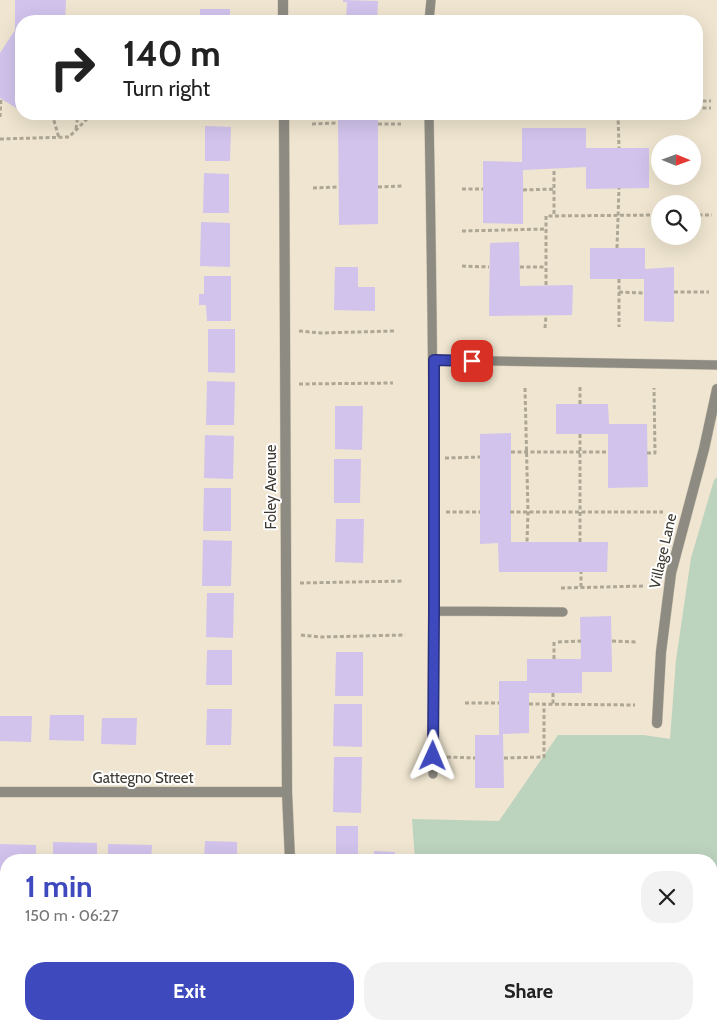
<!DOCTYPE html>
<html lang="en">
<head>
<meta charset="utf-8">
<style>
  :root { --surface:#fff; --page:#f2f2f2; --text:#222; --muted:#767676; --accent:#3e49bd }
  body { margin:0; font-family:Cabin,sans-serif; background:var(--page); color:var(--text); height:100vh; display:flex; flex-direction:column; font-size:19px; white-space:nowrap }
  * { box-sizing:border-box; margin:0 }
  p { font-size:16px; color:var(--muted) }
  .icon { flex:none; width:28px; height:28px; fill:none; stroke:currentColor; stroke-width:2; stroke-linecap:round; stroke-linejoin:round }
  .map { position:relative; flex:1; overflow:hidden }
  .drawer { position:absolute; left:0px; top:854px; width:718px; height:176px; display:flex; flex-direction:column; background:var(--surface); border-radius:20px 20px 0 0; box-shadow:0 5px 20px #0002 }
  .drawer>* { flex:none }
  .banner { position:absolute; left:15px; top:15px; width:688px; height:105px; border-radius:20px; box-shadow:0 5px 20px #0002; background:#fff; color:var(--text); overflow:hidden }
  .needle { width:32px; rotate:91deg }
  .controls { position:absolute; left:651px; top:135px; display:grid; gap:10px }
  .controls a { display:grid; place-items:center; width:50px; height:50px; border-radius:50%; background:var(--surface); box-shadow:0 5px 20px #0002; font-size:25px }
  .pin { position:absolute; display:grid; place-items:center; width:42px; height:42px; color:#fff; margin:-21px; border-radius:10px; box-shadow:0 2px 8px #0006 }
  .me { position:absolute; width:55px; margin:-28px; rotate:1deg; stroke-linejoin:round; filter:drop-shadow(0 0 4px #0008) }
  .turn { display:flex; align-items:center; gap:18px; height:105px; padding:0 25px; font-size:22px }
  .turn .icon { width:65px; height:65px; stroke-width:2.5 }
  .turn b { display:block; font-size:35px; line-height:42px }
  .round { display:grid; place-items:center; flex:none; width:52px; height:52px; border-radius:20px; background:var(--page) }
  .head { display:flex; align-items:center; justify-content:space-between; height:85px; padding:0 25px }
  h1 { font-size:30px; font-weight:700; line-height:38px; color:var(--accent) }
  .action { display:flex; gap:10px; margin-top:auto; padding:10px 25px }
  .action a { flex:1; height:58px; border-radius:20px; background:var(--accent); color:#fff; font-size:20px; font-weight:700; line-height:58px; text-align:center }
  .action a+a { background:var(--page); color:var(--text) }
  .map>svg:first-child { display:block }
  .green { fill:#bcd3be }
  .building { fill:#d1c3ec }
  .lines { fill:none; stroke-linecap:round; stroke-linejoin:round }
  .service-casing { stroke:#ccc3b0; stroke-width:10 }
  .minor-casing { stroke:#ccc3b0; stroke-width:11 }
  .path { stroke:#aea796; stroke-width:3; stroke-dasharray:4 2.5; stroke-linecap:butt }
  .service { stroke:#8d8b82; stroke-width:9 }
  .minor { stroke:#8d8b82; stroke-width:10 }
  .route-casing { stroke:#282f7b; stroke-width:12 }
  .route { stroke:#3e49bd; stroke-width:9 }
  .labels { text-anchor:middle; stroke-width:4; stroke-linejoin:round; paint-order:stroke }
  .street-label { font-size:15px; fill:#3e3a32; stroke:#fff }
</style>
</head>
<body>
<div class="map">
<svg width="717" height="1029" viewBox="0 0 717 1029">
  <rect width="100%" height="100%" fill="#efe5d0"/>
  <path class="green" d="M717,477V1029H445L443,1024H711V860H415L412,819L499,821L558,735H643L670,739L676,660L691,558L714,480Z"/>
  <path class="building" d="M15,0H66L65,21H21V111L0,98V53L15,30Z
    M343,0L378,1L377,21H346L347,2H343Z
    M200,9H230V21H200Z
    M35,114H50L47,116L35,115Z
    M338,114H378V224L339,225Z
    M205,126L231,127L230,161H205Z
    M522,128H586V148H649V188L586,189V167L523,170V224L483,223V161L522,162Z
    M204,173L229,174V213H203Z
    M201,222L230,223V267L200,266Z
    M519,242L520,286L573,285L572,315L489,316L490,243Z
    M590,248H645V269L674,267V322L644,321V279H590Z
    M335,267H358V287H375V311L334,310Z
    M204,276H231V321H207L206,305H199V294H204Z
    M208,329H235V373L208,372Z
    M207,381L235,382L234,425H206Z
    M556,404H608L609,424H647L648,487L608,488V434H556Z
    M335,406H363L362,450L335,449Z
    M511,433V542H608L607,572H499L498,543L480,544V434Z
    M205,435L234,436L233,479L204,478Z
    M334,459H361L360,503H334Z
    M204,488H231V531H203Z
    M336,519H364L363,563L335,562Z
    M203,540L232,541L231,586H202Z
    M207,593H234L233,638L206,637Z
    M611,616L612,672H582V693H529V733L503,734L504,788H475V735H499V681H527V659H581L580,617Z
    M207,650H232V685H206Z
    M336,652H363V696H335Z
    M334,704H362V747L333,746Z
    M207,709H232L231,745H206Z
    M50,715H84V741L49,740Z
    M0,716H32L31,742L0,741Z
    M102,718H137L136,745L101,744Z
    M334,757H362L361,813L333,812Z
    M336,826H358V860H336Z
    M205,841L237,842V860H204Z
    M53,842L97,843V860H53Z
    M0,844L36,845V860H6V872L0,871Z
    M108,844L152,845L151,860H108Z
    M374,851L395,852V860H374Z
    M367,1024H392L393,1029H368Z"/>
  <g class="lines">
    <g class="service-casing">
      <path id="service" d="M429,21L431,0
        M429,114C433,334 435,554 433,774
        M434,360L717,365
        M434,611L563,612"/>
    </g>
    <g class="minor-casing">
      <path id="minor" d="M283,0V21
        M284,114L287,792L290,860
        M657,723L661,652L671,573L704,449L717,389
        M0,792H287
        M307,1029L323,1026"/>
    </g>
    <path class="path" d="M622,18V21
      M513,21V18
      M568,21V18
      M696,101H711
      M696,108H711
      M52,114L59,138
      M618,114L619,148
      M0,117L1,98
      M312,124L338,123
      M378,124H401
      M76,129L78,114
      M0,139L69,137L92,114
      M554,171V216
      M378,187L402,186
      M313,188L339,187
      M462,189H483
      M523,190L554,189
      M692,215H712
      M462,231L546,229
      M617,248L619,188
      M462,266L489,267
      M520,267H546
      M619,279V327
      M546,285V216L660,215
      M619,292L644,293
      M674,292H709
      M545,328L546,315
      M299,331L321,333L394,331
      M299,384L393,383
      M525,388L528,512L527,542
      M580,404V387
      M511,452H608
      M647,453H655L654,388
      M445,458L480,457
      M446,512H480
      M510,512H663
      M580,542V434
      M300,583L404,581
      M581,587V572
      M561,588L645,586
      M301,635L320,637L405,635
      M612,641L638,642
      M554,642V659
      M558,642L581,641
      M553,693V706
      M465,703H499
      M529,704L635,705
      M447,757L475,758
      M504,758L544,757V705"/>
    <use href="#service" class="service"/>
    <use href="#minor" class="minor"/>
  </g>
  <g class="lines">
    <g class="route-casing">
      <path id="route" d="M433,756L434,611V360L472,361"/>
    </g>
    <use href="#route" class="route"/>
  </g>
  <g class="labels">
    <g class="street-label">
      <text transform="translate(271 487) rotate(-90)" y="5">Foley Avenue</text>
      <text transform="translate(663 551) rotate(-77)" y="5">Village Lane</text>
      <text x="143" y="783">Gattegno Street</text>
    </g>
  </g>
</svg>
<div class="controls">
<a><svg class="needle" viewBox="-14 -14 28 28"><path d="M0-13l5 13h-10z" fill="#e53935"/><path d="M0 13l5-13h-10z" fill="#767676"/></svg></a>
<a><svg class="icon" aria-label="search" viewBox="0 0 24 24"><circle cx="10" cy="10" r="6"/><path d="M15 15l6 6"/></svg></a>
</div>
<div class="pin" style="left:472px;top:361px;background:#d93025"><svg class="icon" aria-label="arrive" viewBox="0 0 24 24"><path d="M6 21V4h12l-3 4 3 4H6"/></svg></div>
<svg class="me" style="left:433px;top:756px" viewBox="-20 -20 40 40"><path d="M0-17L14 15 0 8-14 15z" fill="#3e49bd" stroke="#fff" stroke-width="4"/></svg>
<div class="banner">
<div class="turn"><svg class="icon" aria-label="right" viewBox="0 0 24 24"><path d="M7 20v-9h11M14 6l5 5-5 5"/></svg><div><b>140 m</b>Turn right</div></div>
</div>
<section class="drawer">
<div class="head"><div><h1>1 min</h1><p>150 m · 06:27</p></div><a class="round"><svg class="icon" aria-label="close" viewBox="0 0 24 24"><path d="M6 6l12 12M18 6L6 18"/></svg></a></div>
<div class="action"><a>Exit</a><a>Share</a></div>
</section>
</div>
</body>
</html>
